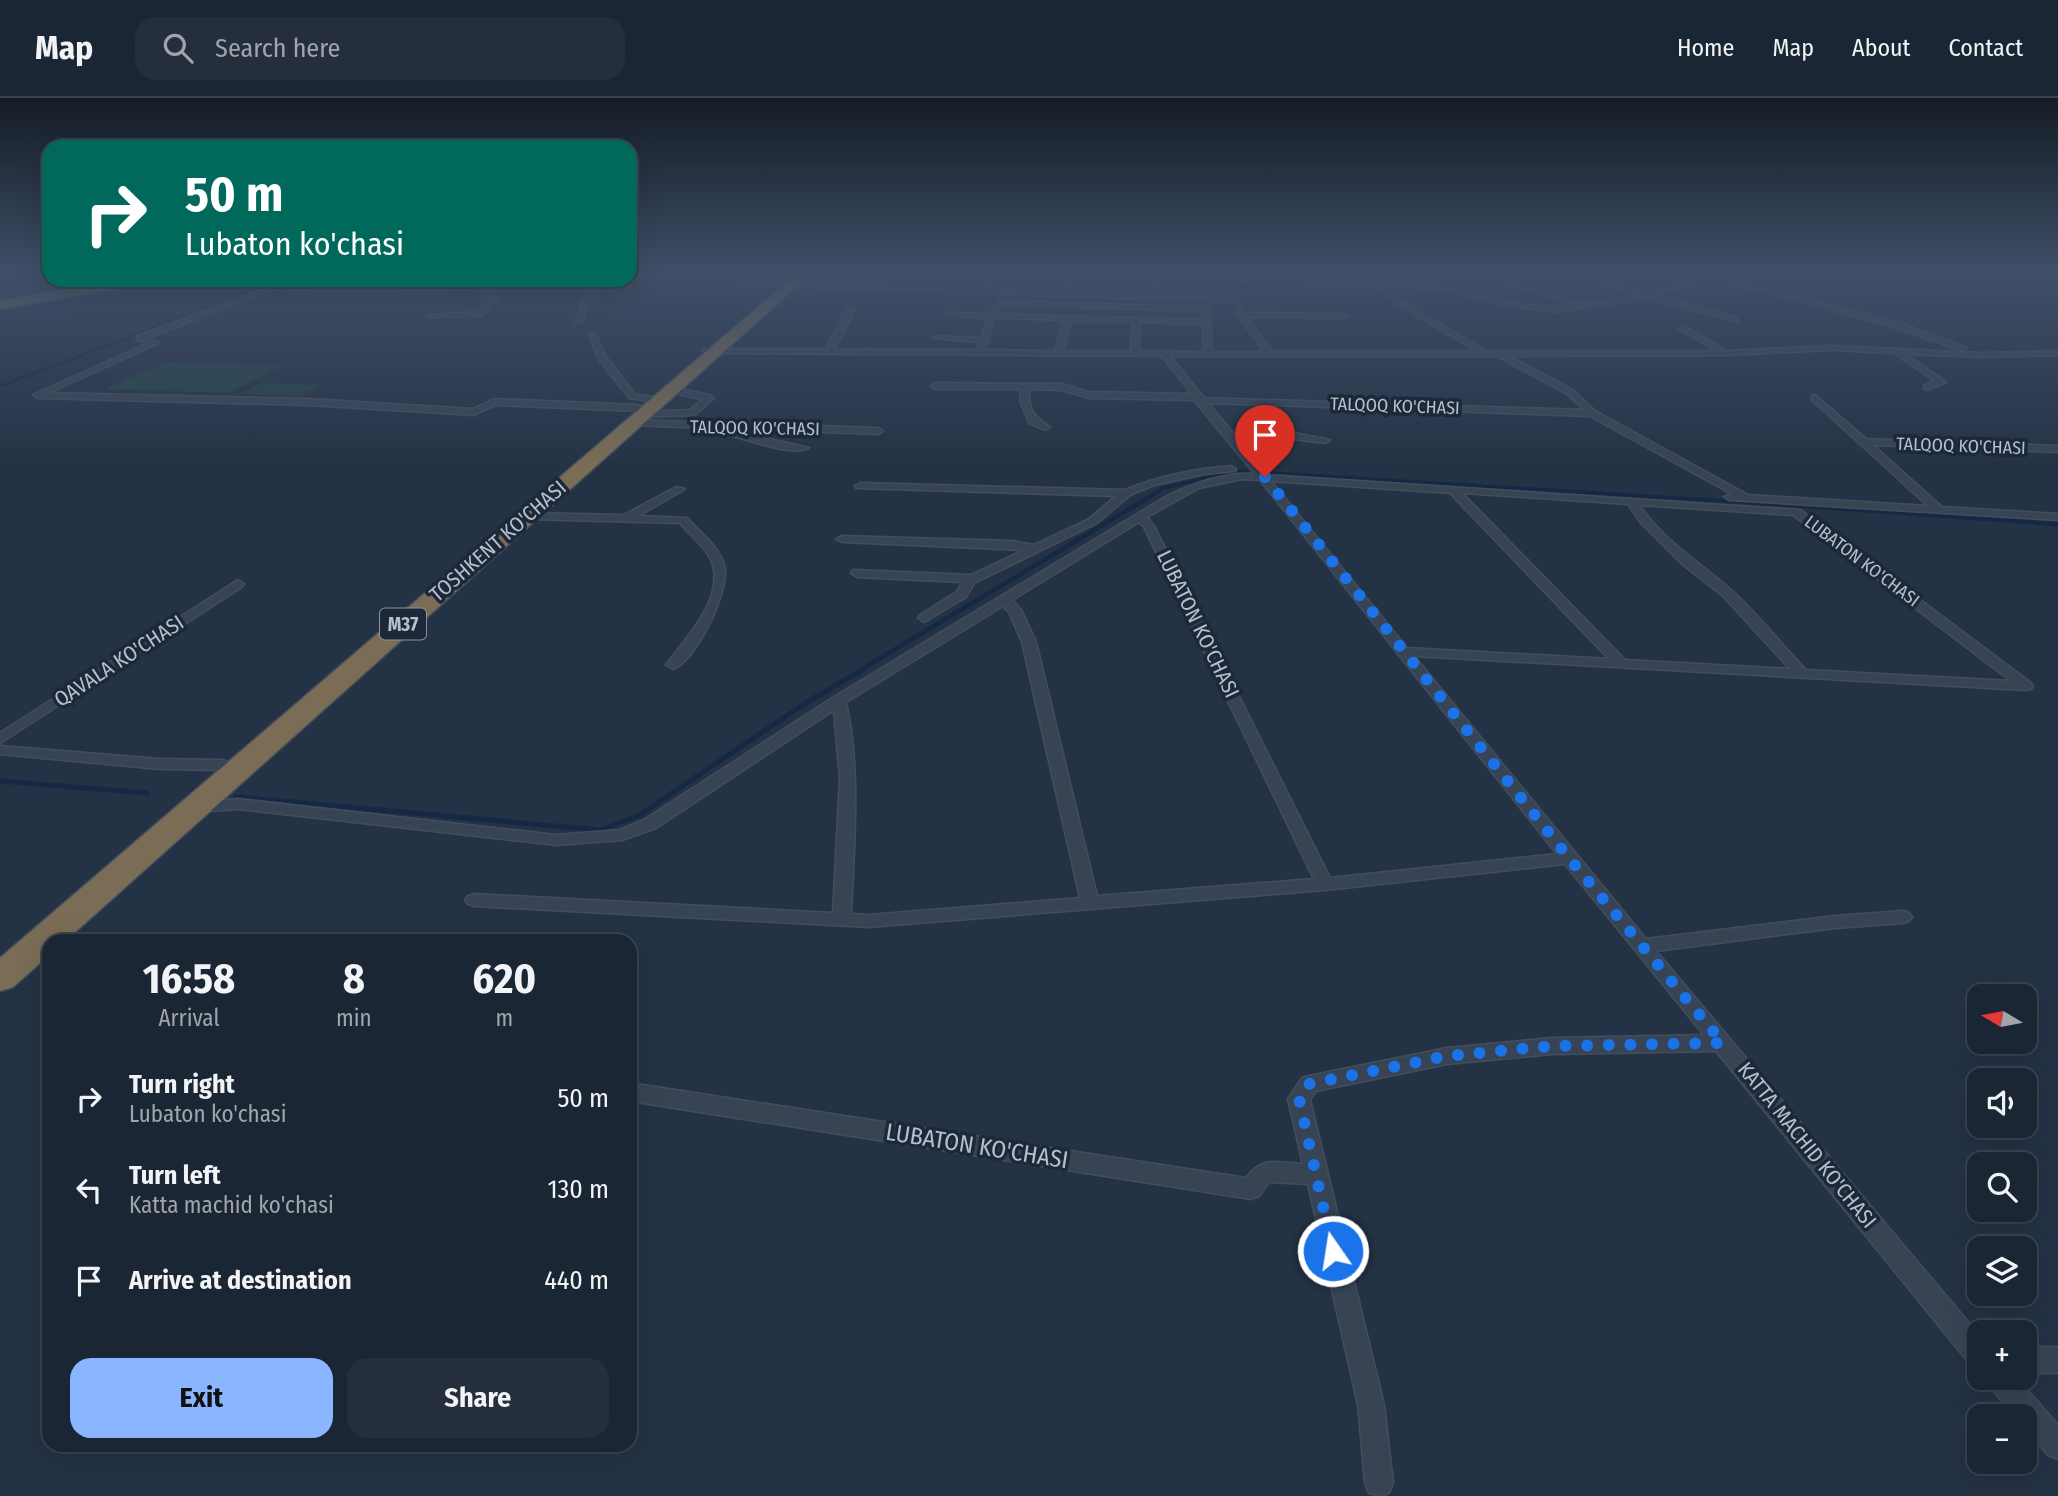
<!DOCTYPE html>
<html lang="en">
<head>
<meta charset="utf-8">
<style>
  :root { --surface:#1b2634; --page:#242e3c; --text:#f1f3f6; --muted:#a0a5ac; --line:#39434f; --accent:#89b6ff }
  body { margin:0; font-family:"Fira Sans Condensed",sans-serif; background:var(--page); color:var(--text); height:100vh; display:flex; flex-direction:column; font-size:26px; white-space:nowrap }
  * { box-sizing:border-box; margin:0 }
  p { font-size:23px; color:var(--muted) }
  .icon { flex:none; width:38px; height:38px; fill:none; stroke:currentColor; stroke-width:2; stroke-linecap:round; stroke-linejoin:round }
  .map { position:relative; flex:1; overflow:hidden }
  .drawer { position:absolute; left:42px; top:836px; width:595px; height:518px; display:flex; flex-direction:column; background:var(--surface); border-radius:21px; box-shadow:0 7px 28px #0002,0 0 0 2px var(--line) }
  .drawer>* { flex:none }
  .top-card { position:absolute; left:42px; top:42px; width:595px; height:147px; border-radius:21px; box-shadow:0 7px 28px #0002,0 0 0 2px var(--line); background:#00695c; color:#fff; overflow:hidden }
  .needle { width:46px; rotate:280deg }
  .controls { position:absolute; left:1967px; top:886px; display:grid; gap:14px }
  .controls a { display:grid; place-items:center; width:70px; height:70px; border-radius:14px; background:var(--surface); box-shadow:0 7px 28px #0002,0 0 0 2px var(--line); font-size:35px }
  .pin { position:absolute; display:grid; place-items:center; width:60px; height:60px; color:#fff; margin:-72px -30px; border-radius:50% 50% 50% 0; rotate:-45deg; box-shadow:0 0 7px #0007 }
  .pin .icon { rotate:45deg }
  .me { position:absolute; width:77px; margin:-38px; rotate:347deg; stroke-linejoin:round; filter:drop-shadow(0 0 5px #0008) }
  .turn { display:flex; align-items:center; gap:24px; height:147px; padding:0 28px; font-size:32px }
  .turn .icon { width:91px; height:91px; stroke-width:2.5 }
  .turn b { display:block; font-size:49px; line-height:60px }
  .eta { display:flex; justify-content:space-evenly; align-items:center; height:119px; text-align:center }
  .eta b { font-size:42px; font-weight:700; line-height:49px }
  .primary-button { display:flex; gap:14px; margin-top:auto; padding:14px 28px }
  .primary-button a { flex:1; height:80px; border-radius:21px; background:var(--accent); color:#111; font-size:28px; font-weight:700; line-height:80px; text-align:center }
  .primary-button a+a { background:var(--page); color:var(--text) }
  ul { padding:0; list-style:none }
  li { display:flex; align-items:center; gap:21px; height:91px; padding:0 28px }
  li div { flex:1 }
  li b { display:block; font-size:26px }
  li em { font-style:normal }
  header { display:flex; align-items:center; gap:42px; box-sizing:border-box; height:98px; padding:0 35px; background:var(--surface); border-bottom:2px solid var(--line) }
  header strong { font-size:33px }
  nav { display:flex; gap:38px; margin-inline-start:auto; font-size:24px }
  .search { width:490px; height:63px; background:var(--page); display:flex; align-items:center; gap:18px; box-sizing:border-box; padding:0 24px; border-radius:21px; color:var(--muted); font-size:26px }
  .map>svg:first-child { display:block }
  .medical { fill:#343144 }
  .green { fill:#264246 }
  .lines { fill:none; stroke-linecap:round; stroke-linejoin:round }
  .stream-far3 { stroke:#152844; stroke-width:2.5 }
  .stream-far2 { stroke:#152844; stroke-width:3.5 }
  .stream-far1 { stroke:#152844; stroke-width:4.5 }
  .stream { stroke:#152844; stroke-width:5 }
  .street-casing { stroke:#424d5d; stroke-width:3 }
  .highway-casing { stroke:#434f5e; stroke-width:3 }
  .street { fill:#384454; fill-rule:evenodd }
  .highway { fill:#7b6c55; fill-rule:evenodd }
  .route { stroke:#1a73e8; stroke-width:12; stroke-dasharray:0 21.6 }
  .labels { text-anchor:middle; stroke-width:7; stroke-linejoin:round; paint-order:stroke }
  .far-street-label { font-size:18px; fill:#b6bfce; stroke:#1d2939 }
  .shield { fill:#1d2939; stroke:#8892a1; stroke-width:2 }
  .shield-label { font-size:19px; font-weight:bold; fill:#b6bfce }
  .street-label { font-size:21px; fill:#b6bfce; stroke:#1d2939 }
  .near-street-label { font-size:24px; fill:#b6bfce; stroke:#1d2939 }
</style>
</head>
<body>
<header>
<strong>Map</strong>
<div class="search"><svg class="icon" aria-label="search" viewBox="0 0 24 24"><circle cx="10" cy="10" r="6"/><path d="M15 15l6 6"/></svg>Search here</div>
<nav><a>Home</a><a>Map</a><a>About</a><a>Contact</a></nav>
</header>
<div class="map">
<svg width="2058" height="1398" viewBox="0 0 2058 1398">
  <rect width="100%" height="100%" fill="#243245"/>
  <path class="medical" d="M0,173H49V182H85L91,185L0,201Z"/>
  <path class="green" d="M166,264L282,268L228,295L105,291Z
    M262,285L320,287L300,298L241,296Z"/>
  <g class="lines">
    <path class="stream-far3" d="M32,276L281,182"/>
    <path class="stream-far2" d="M0,288L37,274
      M1138,406L1164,390L1239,373L1775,406"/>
    <path class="stream-far1" d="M1751,404L2058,426
      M862,571L1141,404"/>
    <path class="stream" d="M0,683L147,695
      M236,699L600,732L638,718L804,606L865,570"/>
    <g class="street-casing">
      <path id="street" d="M18,173H32L0,181V177Z
        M990,173H996L988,192L1065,194L1071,173H1077L1072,194L1149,197L1151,173H1157L1156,197L1242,202L1239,204L818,190L630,180V176L982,191Z
        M1447,173L1451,175L1433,182V186C1481,194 1527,214 1576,207L1491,181L1496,180L1583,206L1641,197L1563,173H1574L1650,195L1700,180L1676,173H1689L1794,197L1900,225L1967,250L1960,252L1894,229L1793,201L1707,181L1657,197L1737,220V224L1650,200L1557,214L1521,210L1435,190L1383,189L1399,202L1486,253H1717L1679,231L1682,227L1727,253L1831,248L1982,255L2058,253V257L1982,259L1905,256L1946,284L1927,292L1924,291V287L1935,283L1894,255L1831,252L1725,257L1509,258L1573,292L1595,313L1748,397L1928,408L1812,302V298L1815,297L1866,341L2058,348V354L1873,347L1942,409L2058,416V422L1729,402L1724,399L1732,396L1590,318L1208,305L1233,335H1294L1330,342L1325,345L1294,341H1237L1266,377L1800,412L2031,585L2033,588L2031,591L2026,592L1414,558L1646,841L1835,818L1903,813L1909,815L1912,819L1909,823L1903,825L1835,830L1656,853L1979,1237V1270L1970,1266L1716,953L1552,956L1447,966L1316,993L1310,1002L1384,1307L1393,1385L1389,1395L1381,1398L1369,1395L1365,1385L1358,1307L1308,1086L1269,1084L1259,1098L1251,1101L630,1003V985L1246,1080C1263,1057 1276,1065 1303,1066L1288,1001L1302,980L1309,978L1447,950L1552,940L1704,937L1565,766L1325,792L869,829L474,808L468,806L465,802L468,798L474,796L833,815L840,681L834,612L656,730L622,742L557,747L238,711L195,714L187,709L195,704L238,701L557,737L620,732L644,722L834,599L1167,398C1194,385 1225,374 1255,376L1194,302L1089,300L1061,292L1029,291C1028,312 1034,319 1050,329L1045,332L1029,325L1020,303L1021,291H935L931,288L935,285L1061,286L1089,294L1192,296L1162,258L705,255L702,251H826L847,211L851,209L855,211L834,251L977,252L980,244L932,240L936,238L981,240L988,220L944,217L948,215L990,216L998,203L1206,209L1210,211L1212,254H1264L1238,217L1237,210L1241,208L1245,215L1343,216L1347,218L1343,220L1247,219L1272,253H1476L1395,204L1376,189L1234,183L1237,181L1427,186L1428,180ZM999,207L1202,213L1203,222L997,216ZM995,220L1063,222L1055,253L985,252ZM1070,223L1132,224L1131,253H1063ZM1140,224L1203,226L1204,254L1139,253ZM1170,258H1497L1567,296L1584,312L1204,300ZM1242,381L1260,382L1557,756L1330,780L1154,428L1147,419L1199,390ZM1271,383L1450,395L1609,561L1407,550ZM1462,395L1628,406L1641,425L1681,465L1723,498L1790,571L1625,562ZM1639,407L1793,417L2011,583L1806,572C1781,546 1758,516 1731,492C1698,463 1665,444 1639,407ZM1139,424L1144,429L1314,781L1097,798L1036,544L1021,512L1012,502ZM1003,508L1009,514L1022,544L1080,800L869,817L851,816C854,745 861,673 846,604Z
        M289,182H298L147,240L159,245L48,295L309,301L473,311L494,301L638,307L642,310L638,313L495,307L474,317L309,307L37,300L33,297L148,245L137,242V238Z
        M598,182H604L589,205L583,223L576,225L581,205Z
        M559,184L561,187L492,190L497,202L482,218L430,219L426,217L477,214L490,202L485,190L290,195L287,193Z
        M589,236H595L606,259L635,296L652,299V303L629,300L598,260Z
        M670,289L710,297L714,300L695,317L639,319V315L642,314L690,312L703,301L667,294V290Z
        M632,322L878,330L883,333L878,336L629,327V323Z
        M735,333L809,350C795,359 749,342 732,338L730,336Z
        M1231,368L1236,371L1235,373L1204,376L1154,387L1130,397L1097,425L974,485L966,499L924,524L918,520L920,517L957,494L962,484L857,479L851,475L853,472L971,477L1024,452L842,444L836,441L842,438L1012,443L1034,447L1089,421L1116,398L856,390L855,388L860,385L1125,392C1159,378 1194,371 1231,368Z
        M676,389L685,391L638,418L687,420C699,434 719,448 724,467C731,492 695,564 673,571L666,567C686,540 725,501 712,464C706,449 690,437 680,425L527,421L522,418L527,415L624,417Z
        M238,482L244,486L242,489L0,645V635Z
        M0,648L160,661L224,662L232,667L224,672L160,671L0,656Z
        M2025,1249H2058V1275H2025Z
        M1985,1279H2016L2058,1327V1361L2048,1357L2025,1329V1318H2015L1989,1288Z"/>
    </g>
    <g class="highway-casing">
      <path id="highway" d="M800,173H814L64,844H49V857L13,889L0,893V860Z
        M123,182H151L145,186L0,211V203Z"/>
    </g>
    <use href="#street" class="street"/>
    <use href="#highway" class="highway"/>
  </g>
  <linearGradient id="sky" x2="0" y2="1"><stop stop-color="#141c26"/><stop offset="0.47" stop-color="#3f4f68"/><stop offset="1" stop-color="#3f4f68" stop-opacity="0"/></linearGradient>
  <rect width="2058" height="369" fill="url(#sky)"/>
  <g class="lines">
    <path class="route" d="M1265,379L1569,760L1723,945L1552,948L1447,958L1309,986L1299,1001L1333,1153"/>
  </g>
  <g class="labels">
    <g class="far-street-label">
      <text transform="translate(1395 308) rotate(2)" y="6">TALQOQ KO'CHASI</text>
      <text transform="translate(755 330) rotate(1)" y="6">TALQOQ KO'CHASI</text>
      <text transform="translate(1961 348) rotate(2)" y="6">TALQOQ KO'CHASI</text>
      <text transform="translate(1862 463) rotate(37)" y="6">LUBATON KO'CHASI</text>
    </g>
    <rect class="shield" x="380" y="510.5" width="46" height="31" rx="5"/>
    <g class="shield-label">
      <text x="403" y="533">M37</text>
    </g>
    <g class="street-label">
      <text transform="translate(498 443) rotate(-41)" y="7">TOSHKENT KO'CHASI</text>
      <text transform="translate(1198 526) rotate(64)" y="7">LUBATON KO'CHASI</text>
      <text transform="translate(119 563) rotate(-33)" y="7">QAVALA KO'CHASI</text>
      <text transform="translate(1807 1047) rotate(51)" y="7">KATTA MACHID KO'CHASI</text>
    </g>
    <g class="near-street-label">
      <text transform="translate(977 1048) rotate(9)" y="8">LUBATON KO'CHASI</text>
    </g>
  </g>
</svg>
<div class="controls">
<a><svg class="needle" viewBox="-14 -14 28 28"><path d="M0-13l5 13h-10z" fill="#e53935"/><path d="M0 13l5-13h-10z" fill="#a0a5ac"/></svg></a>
<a><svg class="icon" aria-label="sound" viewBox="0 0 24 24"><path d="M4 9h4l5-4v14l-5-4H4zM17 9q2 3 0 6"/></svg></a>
<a><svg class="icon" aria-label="search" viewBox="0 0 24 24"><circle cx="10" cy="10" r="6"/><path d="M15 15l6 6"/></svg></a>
<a><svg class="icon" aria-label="layers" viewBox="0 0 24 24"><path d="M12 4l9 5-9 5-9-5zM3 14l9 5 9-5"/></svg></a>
<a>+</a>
<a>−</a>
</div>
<div class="pin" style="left:1265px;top:379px;background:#d93025"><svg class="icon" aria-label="arrive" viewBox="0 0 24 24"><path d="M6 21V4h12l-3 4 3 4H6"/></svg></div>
<svg class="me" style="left:1333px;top:1153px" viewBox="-20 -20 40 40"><circle r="17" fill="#1a73e8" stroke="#fff" stroke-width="3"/><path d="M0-11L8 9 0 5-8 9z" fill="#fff"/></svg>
<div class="top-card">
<div class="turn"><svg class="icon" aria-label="right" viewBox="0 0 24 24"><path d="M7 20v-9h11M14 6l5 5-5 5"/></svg><div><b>50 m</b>Lubaton ko'chasi</div></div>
</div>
<section class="drawer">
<div class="eta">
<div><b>16:58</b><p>Arrival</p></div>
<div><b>8</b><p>min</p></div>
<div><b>620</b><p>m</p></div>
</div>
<ul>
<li><svg class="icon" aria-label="right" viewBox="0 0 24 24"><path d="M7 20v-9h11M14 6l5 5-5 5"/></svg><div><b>Turn right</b><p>Lubaton ko'chasi</p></div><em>50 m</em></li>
<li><svg class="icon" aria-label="left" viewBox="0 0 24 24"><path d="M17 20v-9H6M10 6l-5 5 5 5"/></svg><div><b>Turn left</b><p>Katta machid ko'chasi</p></div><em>130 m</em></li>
<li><svg class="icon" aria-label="arrive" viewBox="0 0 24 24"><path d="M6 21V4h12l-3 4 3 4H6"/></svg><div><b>Arrive at destination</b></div><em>440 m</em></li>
</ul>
<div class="primary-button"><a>Exit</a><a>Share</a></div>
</section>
</div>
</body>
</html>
